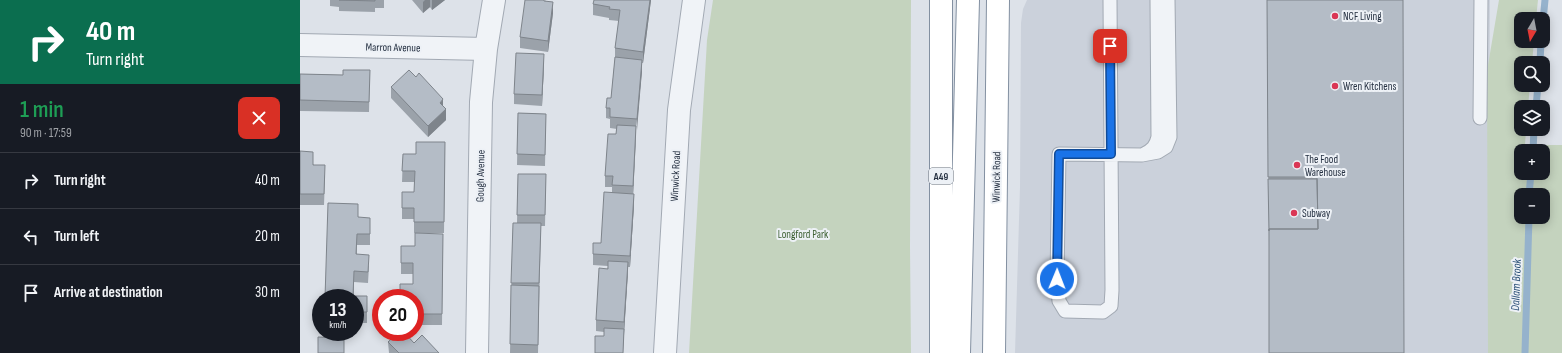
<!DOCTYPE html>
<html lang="en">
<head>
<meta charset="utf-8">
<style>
  :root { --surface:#171b24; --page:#20242c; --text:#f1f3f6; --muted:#9ea1a6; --line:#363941 }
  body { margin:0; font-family:"Sofia Sans Condensed",sans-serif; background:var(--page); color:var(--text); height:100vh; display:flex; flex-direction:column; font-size:15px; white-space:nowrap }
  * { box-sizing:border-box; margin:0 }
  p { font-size:13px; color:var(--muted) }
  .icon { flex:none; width:22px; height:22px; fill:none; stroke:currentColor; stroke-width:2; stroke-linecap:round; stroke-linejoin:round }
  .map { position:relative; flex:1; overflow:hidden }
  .side { display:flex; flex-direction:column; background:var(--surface); width:300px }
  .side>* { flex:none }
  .guide { background:#0b6e4f; color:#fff; overflow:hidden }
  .needle { width:26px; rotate:190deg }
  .buttons { position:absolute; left:1214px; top:12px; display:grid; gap:8px }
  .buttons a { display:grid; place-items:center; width:36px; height:36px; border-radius:8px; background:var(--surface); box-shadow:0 2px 10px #0003; font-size:20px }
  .speed { position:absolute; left:12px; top:289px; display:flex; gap:8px; font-size:20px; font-weight:700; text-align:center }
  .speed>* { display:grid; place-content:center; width:52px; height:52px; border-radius:50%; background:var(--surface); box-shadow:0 2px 10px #0003; line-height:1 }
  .speed small { font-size:10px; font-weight:400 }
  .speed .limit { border:6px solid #d22; background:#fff; color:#111 }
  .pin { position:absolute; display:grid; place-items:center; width:34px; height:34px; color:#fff; margin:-17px; border-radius:8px; box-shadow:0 2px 6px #0006 }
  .me { position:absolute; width:44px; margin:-22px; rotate:1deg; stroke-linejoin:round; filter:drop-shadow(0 0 3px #0008) }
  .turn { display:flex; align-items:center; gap:14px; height:84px; padding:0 20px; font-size:18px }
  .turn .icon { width:52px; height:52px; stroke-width:2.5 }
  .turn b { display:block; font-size:28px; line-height:34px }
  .round { display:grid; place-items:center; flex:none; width:42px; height:42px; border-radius:8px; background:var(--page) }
  .headline { display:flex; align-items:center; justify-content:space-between; height:68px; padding:0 20px }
  h1 { font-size:24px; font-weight:600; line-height:30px; color:#1e9e55 }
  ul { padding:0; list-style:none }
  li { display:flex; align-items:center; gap:12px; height:56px; padding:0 20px; border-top:1px solid var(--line) }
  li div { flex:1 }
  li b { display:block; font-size:15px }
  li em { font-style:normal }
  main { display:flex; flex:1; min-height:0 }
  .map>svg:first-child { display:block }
  .built { fill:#cbd1db }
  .green { fill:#c4d3be; fill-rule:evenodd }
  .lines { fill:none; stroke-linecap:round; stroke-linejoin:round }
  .stream { stroke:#95b2cc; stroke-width:7 }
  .lane-casing { stroke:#a2a9b3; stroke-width:15 }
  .street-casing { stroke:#a2a9b3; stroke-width:24 }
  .highway-casing { stroke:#8390a1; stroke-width:24 }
  .lane { stroke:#f0f3f7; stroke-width:13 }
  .street { stroke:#f0f3f7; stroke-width:22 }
  .highway { stroke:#fff; stroke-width:22 }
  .wall { fill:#9ba2aa }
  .shaded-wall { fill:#7e848b }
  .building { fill:#b4bcc6; stroke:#7e848b }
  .route-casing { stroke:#114b97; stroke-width:10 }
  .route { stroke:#1a73e8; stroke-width:7 }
  .poi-dot { fill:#da3655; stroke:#edf1f6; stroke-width:1.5 }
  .labels { text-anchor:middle; stroke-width:4; stroke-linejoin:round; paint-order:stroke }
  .shield { fill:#edf1f6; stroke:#616a77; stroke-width:1 }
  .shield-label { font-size:10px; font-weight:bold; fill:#253041 }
  .poi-label { font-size:11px; fill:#253041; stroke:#edf1f6; text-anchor:start }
  .street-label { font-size:11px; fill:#253041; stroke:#edf1f6 }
  .park-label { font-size:11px; fill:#3b5e31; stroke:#edf1f6 }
  .water-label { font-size:12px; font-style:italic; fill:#2c5178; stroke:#edf1f6 }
</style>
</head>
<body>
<main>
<section class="side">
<div class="guide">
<div class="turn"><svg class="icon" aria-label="right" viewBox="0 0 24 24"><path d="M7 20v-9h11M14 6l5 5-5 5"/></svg><div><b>40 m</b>Turn right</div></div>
</div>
<div class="headline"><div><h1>1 min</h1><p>90 m · 17:59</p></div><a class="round" style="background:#d93025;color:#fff"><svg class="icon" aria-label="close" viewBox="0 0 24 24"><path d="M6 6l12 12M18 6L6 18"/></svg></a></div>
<ul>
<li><svg class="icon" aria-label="right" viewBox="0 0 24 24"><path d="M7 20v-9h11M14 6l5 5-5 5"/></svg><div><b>Turn right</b></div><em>40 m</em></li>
<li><svg class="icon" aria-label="left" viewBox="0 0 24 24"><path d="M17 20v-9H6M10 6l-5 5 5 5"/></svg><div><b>Turn left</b></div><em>20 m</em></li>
<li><svg class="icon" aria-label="arrive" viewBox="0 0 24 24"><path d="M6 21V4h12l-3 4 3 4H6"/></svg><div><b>Arrive at destination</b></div><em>30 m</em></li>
</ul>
</section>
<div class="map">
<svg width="1262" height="353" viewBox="0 0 1262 353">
  <rect width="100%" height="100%" fill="#dde2e9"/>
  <path class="built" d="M727,0H1190L1188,353H715L720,187L721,23L723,9Z"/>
  <path class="green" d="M413,0H611L610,247L611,353H389L407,40Z
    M1199,0H1238L1236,19H1221V41H1234L1232,63H1221V85H1230L1228,107H1221V129H1226L1225,145H1262V353H1188L1187,71ZM1221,151H1243V173H1221ZM1221,195H1243V217H1221Z"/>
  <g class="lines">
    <path class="stream" d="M1243,21L1245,0
      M1240,63L1241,41
      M1236,107L1238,85
      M1233,151L1234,129
      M1229,195L1231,173
      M1225,353L1229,217"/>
    <g class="lane-casing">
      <path id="lane" d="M810,0L812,290L811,306L803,312L765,311L759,301L757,279L759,154L842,155L858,152L866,147L870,137L868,0
        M1180,118L1181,0
        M844,154C852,150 856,146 858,137L857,0"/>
    </g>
    <g class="street-casing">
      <path id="street" d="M0,45L186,49
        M177,353L181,102L186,49L194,0
        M365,353L379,110L394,0"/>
    </g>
    <g class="highway-casing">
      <path id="highway" d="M641,0V353
        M659,353L668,0
        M694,353L698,0"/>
    </g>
    <use href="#lane" class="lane"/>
    <use href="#street" class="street"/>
    <use href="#highway" class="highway"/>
  </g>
  <path class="wall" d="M30,0H84V8H75V12L39,11V7L30,6Z
    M112,0H145L132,10L130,7L123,13Z
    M246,0V1L253,13L248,52L220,48V37Z
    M351,0L343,63H342V71L336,130L333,194L334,205L330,267H328L323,353H295L304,336V332L296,331V320L308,266L293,265V254L301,243L312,193V187H305V176L316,134L317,129L310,128V119L306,118V108L311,98L315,57V48L319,21L309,20V18L293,15V4Z
    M967,0L1104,353L969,246Z
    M244,65L242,106L214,104V94Z
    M70,70L69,112L0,111V74L43,75Z
    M91,87L143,106L146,120L128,137L91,98Z
    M218,113L246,114L245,166L217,165Z
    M145,142L144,233H114V219H102V192H114L115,182H102L103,154H116Z
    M0,151L25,176L24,205H0Z
    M218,174H246L245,226H241L238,353H210L213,223H217Z
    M58,217L70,229V245H57V254L69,266L68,283L54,282V296L67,307V323H55V298H25Z
    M143,234L142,325H115V298L113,284V274H101V246H115Z
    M23,332H53V337L23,336Z
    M88,342L114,343L139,353H89Z"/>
  <path class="shaded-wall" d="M125,0H130V7L123,13V2Z
    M132,0H145L132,10Z
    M350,0H351L343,63V52Z
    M253,2V13L248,52V41Z
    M244,54V65L242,106V95Z
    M342,60V71L337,130V119Z
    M143,99V110L140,103Z
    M146,109V120L128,137V126Z
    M336,126V137L333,197V186Z
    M334,194V205L330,267V256Z
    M328,262V273L324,333V322Z"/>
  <path class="building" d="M39,0H75V1Z
    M225,0H244V1L253,2L248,41L220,37Z
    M294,0H350L343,52L315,48L320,10L309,9L310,7L293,4Z
    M967,0H1103L1104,353H969V229H1018L1017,177H968Z
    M216,53L244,54L242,95L214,94Z
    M315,57L342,60L337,119L310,117V108H306L307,98H311Z
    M43,70H70L69,102L0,100V74L43,75Z
    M109,70L116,77L119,73L143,99L140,103L146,109L128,126L91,87Z
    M218,113L246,114L245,155L217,154Z
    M317,125L336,126L333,186L312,185L313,176H305L308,134H316Z
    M116,142H145L144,222H114V208H102V192H114L115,171H102L103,154H116Z
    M0,151L13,152V165H25L24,194H0Z
    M218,174H246L245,215H217Z
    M968,179H1017L1018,229H969V231Z
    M304,192L334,194L330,256L293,254V243H301Z
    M28,203L58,204V217L70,218V234H57L56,254L69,255L68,272L54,271L53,296H67V312H55V298H25Z
    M213,223H241L239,283H211Z
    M115,233L143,234L142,314H115V298H100V284H113V263H101V246H115Z
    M308,261L328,262L324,322L296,320L299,268L308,269Z
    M211,285L239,286L238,345L210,344Z
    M304,328L324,329L323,353H295V336H304Z
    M99,332H104L114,343L122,335L139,353H99L88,342Z
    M18,337L44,338V353H18Z"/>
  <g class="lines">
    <g class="route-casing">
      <path id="route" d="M757,279L759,154H811L810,46"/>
    </g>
    <use href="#route" class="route"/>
  </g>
  <g class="poi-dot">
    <circle cx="1035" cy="16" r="4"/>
    <circle cx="1035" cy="86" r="4"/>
    <circle cx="997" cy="165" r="4"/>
    <circle cx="994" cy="213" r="4"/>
  </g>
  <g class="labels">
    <rect class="shield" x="629" y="168" width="24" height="16" rx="3"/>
    <g class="shield-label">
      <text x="641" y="180">A49</text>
    </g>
    <g class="poi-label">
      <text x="1043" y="20">NCF Living</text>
      <text x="1043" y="90">Wren Kitchens</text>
      <text x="1005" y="163">The Food<tspan x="1005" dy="13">Warehouse</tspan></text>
      <text x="1002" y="217">Subway</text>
    </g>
    <g class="street-label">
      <text transform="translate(93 47) rotate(1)" y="4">Marron Avenue</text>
      <text transform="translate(180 176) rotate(-89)" y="4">Gough Avenue</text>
      <text transform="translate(375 176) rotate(-87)" y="4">Winwick Road</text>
      <text transform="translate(696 177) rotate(-89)" y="4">Winwick Road</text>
    </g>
    <g class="park-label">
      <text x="503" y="238">Longford Park</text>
    </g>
    <g class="water-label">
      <text transform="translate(1216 285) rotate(-88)" y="4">Dallam Brook</text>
    </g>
  </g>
</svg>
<div class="buttons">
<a><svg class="needle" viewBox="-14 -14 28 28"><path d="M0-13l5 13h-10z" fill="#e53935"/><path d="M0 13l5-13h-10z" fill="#9ea1a6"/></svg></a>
<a><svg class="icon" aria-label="search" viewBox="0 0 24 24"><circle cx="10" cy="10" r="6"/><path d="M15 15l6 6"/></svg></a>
<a><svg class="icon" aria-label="layers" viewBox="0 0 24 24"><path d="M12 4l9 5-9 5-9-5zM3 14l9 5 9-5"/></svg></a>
<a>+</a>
<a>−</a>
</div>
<div class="speed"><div>13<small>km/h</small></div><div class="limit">20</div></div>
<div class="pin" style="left:810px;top:46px;background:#d93025"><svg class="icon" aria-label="arrive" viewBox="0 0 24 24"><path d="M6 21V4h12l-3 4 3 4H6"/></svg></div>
<svg class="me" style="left:757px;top:279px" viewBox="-20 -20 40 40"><circle r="17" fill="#1a73e8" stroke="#fff" stroke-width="3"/><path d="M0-11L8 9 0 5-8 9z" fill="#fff"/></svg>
</div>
</main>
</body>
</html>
